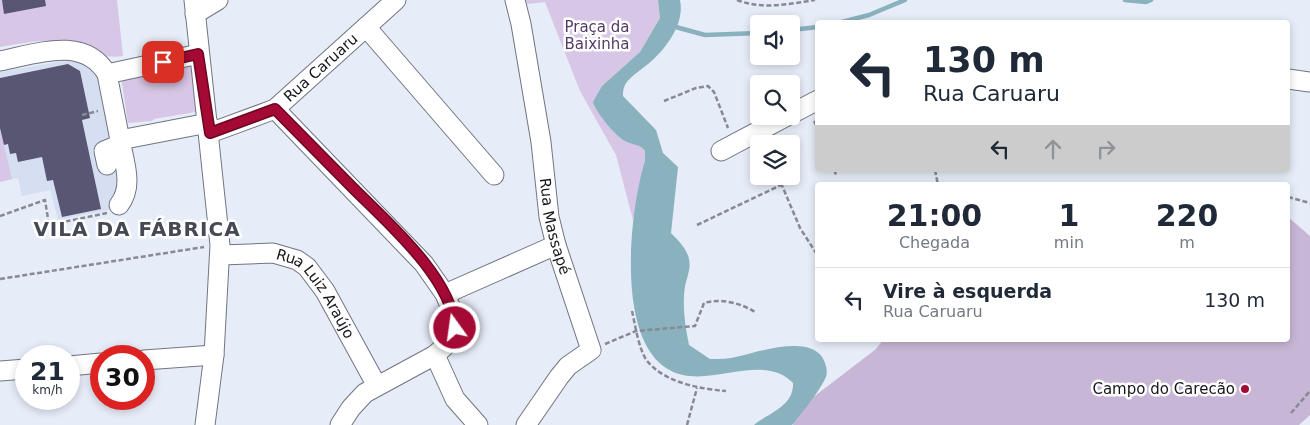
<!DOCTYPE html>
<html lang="pt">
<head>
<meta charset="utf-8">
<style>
  :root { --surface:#fff; --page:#f6f6f7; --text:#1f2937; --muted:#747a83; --line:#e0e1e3 }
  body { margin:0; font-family:"DejaVu Sans",sans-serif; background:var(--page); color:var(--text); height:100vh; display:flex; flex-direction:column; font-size:19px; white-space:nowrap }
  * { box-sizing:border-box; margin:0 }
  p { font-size:16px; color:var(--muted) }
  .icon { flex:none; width:28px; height:28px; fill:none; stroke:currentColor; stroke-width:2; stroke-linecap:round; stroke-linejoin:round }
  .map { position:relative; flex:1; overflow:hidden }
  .sheet { position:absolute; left:815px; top:182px; width:475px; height:160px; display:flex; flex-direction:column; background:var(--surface); border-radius:5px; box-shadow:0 2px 8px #0003 }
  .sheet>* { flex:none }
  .guide { position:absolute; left:815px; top:20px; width:475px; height:152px; border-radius:5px; box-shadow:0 2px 8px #0003; background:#fff; color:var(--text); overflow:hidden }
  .fabs { position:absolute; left:750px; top:15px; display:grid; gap:10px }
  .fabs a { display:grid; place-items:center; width:50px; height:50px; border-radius:5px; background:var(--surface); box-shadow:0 2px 8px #0003; font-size:25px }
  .speed { position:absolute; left:15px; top:345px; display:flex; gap:10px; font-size:25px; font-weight:700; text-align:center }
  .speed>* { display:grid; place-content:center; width:65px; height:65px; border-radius:50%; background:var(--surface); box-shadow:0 2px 8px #0003; line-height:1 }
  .speed small { font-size:12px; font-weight:400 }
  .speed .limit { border:8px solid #d22; background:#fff; color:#111 }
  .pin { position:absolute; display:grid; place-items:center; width:42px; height:42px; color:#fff; margin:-21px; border-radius:10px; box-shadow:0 2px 8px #0006 }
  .me { position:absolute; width:55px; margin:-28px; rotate:346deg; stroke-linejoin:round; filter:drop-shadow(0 0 4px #0008) }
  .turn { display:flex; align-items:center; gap:18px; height:105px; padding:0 25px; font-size:22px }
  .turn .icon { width:65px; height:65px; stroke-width:2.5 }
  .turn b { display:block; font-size:35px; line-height:42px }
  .lanes { display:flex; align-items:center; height:48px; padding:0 25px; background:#0003; justify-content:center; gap:25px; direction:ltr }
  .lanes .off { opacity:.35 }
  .eta { display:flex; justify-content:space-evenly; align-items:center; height:85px; text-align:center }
  .eta b { font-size:30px; font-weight:600; line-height:35px }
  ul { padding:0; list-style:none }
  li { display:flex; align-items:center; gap:15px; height:65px; padding:0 25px; border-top:1px solid var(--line) }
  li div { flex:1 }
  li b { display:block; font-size:19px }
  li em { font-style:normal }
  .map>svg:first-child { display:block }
  .built { fill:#d6dff2 }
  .green { fill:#d7c6e5 }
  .forest { fill:#c7b6d5 }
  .water { fill:#89b1be }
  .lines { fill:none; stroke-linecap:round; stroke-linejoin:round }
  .stream { stroke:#89b1be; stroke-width:4.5 }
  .building { fill:#585673 }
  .minor-casing { stroke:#707580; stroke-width:21 }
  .path { stroke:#868a93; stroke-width:2.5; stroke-dasharray:5 2.5; stroke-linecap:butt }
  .minor { stroke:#fff; stroke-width:19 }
  .route-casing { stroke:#6b0622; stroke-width:12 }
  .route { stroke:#a50a35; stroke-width:9 }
  .poi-dot { fill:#a50a35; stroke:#fff; stroke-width:2 }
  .labels { text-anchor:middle; stroke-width:5; stroke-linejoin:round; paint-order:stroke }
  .park-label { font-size:15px; fill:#533a66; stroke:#fff }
  .street-label { font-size:15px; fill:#15171b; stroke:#fff }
  .poi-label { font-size:15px; fill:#15171b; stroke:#fff; text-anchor:end }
  .district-label { font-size:20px; font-weight:bold; letter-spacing:1px; fill:#454953; stroke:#fff }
</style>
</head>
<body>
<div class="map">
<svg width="1310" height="425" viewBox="0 0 1310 425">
  <rect width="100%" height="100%" fill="#e6ecf8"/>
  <path class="built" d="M80,58L91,64L97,75L123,194L109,210L58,220L50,190L22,196L18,178L0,182V72Z"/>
  <path class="green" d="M0,0H117L123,56C103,60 83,47 63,43C42,38 21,44 0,47Z
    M526,0H658L660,18L640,52L602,86L594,106C605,116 609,129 620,138C628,144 640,143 645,151V161L633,220L616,155L580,91L545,2L527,4Z
    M193,66L201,111L154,119L152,121L128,123L121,77Z
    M0,129L12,179L0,182Z"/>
  <path class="forest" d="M1288,217L1310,236V415L1299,425H793L794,412L876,349L883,340H1288Z"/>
  <path class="water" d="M658,0H680C685,24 666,49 648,64C641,70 629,77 625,85C623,89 623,92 623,96L656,130L663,153L678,167L671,233C678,240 687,249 689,259C691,269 687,277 685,286C682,305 685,326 689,345L710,359C720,359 730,359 740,356C762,351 815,333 825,363C827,369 828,374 824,381C816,396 803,411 792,425H754C768,413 794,407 793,383C766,354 718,383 683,375C612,360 629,212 645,161V151C640,144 632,145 625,141C616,137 595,111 593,102L602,86L640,52L660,18Z"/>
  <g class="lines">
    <path class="stream" d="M1125,0L1146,2L1151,0
      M842,22L869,15L905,0
      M672,26L705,35L759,33
      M791,30L818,27"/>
  </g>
  <path class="building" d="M2,0H45L46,6L4,14Z
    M68,64L80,71L90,118L82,120L101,209L62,217L53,180L47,181L42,157L18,162L16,153L10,154L8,144L4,145L0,128V78Z"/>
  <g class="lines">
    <g class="minor-casing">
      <g id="minor">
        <path d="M194,0L220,245L214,355L205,425"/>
        <path id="s1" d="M515,0L521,24L541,142L549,217L556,245L591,350L568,366L559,377L526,425"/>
        <path d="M195,14L218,0"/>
        <path d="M366,27L494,175"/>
        <path d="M199,54L107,74L120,140L208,123"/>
        <path d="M0,61C36,54 84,35 107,74"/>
        <path d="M1288,79L1310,82"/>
        <path d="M275,109L424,264L445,294L454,316L455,328L445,346L435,355L365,393L351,408L340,425"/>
        <path d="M791,114L818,100"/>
        <path id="s2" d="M210,133L275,109L396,0"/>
        <path d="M721,151L787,116"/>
        <path d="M107,165L104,151L121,144"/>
        <path d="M119,205C134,186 124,162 120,140"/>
        <path id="s3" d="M221,255L273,253L297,260L307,267L325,291L377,386"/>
        <path d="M445,294L556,245"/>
        <path d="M435,355L455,399L478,425"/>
        <path d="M144,360L214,355"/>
        <path d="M69,366L101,363"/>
        <path d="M0,371L26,369"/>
      </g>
    </g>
    <path class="path" d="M737,0C763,10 789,4 815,0
      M664,101L696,88L708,86L714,92L728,128
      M82,115L98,111
      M814,121L818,129
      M834,170L837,177
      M935,170L938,185
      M778,176L800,228L818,256
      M1288,197L1310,203
      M0,216L45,200L49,225L107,213
      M697,225L781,185
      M0,279L204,247
      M632,311C635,324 639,352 648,362C666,383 701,389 726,391
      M605,344L636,331L695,326L704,303C720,298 741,303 755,312
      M1291,413L1310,391
      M687,425L697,388"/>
    <use href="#minor" class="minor"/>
  </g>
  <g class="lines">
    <g class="route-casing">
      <path id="route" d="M163,62L198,54L210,133L275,109C301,135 327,162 353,188C387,222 452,278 455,328"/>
    </g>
    <use href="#route" class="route"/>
  </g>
  <circle class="poi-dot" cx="1245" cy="389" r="5"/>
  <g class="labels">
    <g class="park-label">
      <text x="597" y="32">Praça da<tspan x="597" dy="17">Baixinha</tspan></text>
    </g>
    <g class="street-label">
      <text dy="5" stroke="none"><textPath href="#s2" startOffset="131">Rua Caruaru</textPath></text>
      <text dy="5" stroke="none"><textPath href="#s1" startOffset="230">Rua Massapé</textPath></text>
      <text dy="5" stroke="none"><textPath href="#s3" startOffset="114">Rua Luiz Araújo</textPath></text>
    </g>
    <g class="poi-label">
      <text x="1235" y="394">Campo do Carecão</text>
    </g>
    <g class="district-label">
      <text x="137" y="236">VILA DA FÁBRICA</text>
    </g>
  </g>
</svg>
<div class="fabs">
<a><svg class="icon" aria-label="sound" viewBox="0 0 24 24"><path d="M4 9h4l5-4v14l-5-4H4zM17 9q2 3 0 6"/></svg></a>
<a><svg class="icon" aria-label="search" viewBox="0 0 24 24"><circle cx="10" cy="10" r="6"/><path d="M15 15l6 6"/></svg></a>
<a><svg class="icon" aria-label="layers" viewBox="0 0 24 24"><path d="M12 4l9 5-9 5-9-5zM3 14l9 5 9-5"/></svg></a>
</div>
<div class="speed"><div>21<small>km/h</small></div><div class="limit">30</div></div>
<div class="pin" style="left:163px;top:62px;background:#d93025"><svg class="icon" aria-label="arrive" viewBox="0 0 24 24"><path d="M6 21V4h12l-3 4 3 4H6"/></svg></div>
<svg class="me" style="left:455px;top:328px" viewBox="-20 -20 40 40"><circle r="17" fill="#a50a35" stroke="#fff" stroke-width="3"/><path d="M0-11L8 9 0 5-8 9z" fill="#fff"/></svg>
<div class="guide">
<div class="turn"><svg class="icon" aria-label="left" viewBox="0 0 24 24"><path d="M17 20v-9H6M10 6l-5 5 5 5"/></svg><div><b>130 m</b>Rua Caruaru</div></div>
<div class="lanes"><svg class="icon" aria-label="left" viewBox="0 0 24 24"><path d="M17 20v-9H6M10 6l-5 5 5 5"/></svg><svg class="icon off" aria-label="ahead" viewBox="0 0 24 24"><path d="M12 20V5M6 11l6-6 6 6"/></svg><svg class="icon off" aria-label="right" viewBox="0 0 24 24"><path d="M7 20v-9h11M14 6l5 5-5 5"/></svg></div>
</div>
<section class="sheet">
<div class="eta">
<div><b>21:00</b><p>Chegada</p></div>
<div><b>1</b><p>min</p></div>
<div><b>220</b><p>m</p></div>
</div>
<ul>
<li><svg class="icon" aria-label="left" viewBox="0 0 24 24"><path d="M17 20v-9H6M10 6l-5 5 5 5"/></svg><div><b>Vire à esquerda</b><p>Rua Caruaru</p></div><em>130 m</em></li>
</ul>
</section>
</div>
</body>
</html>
